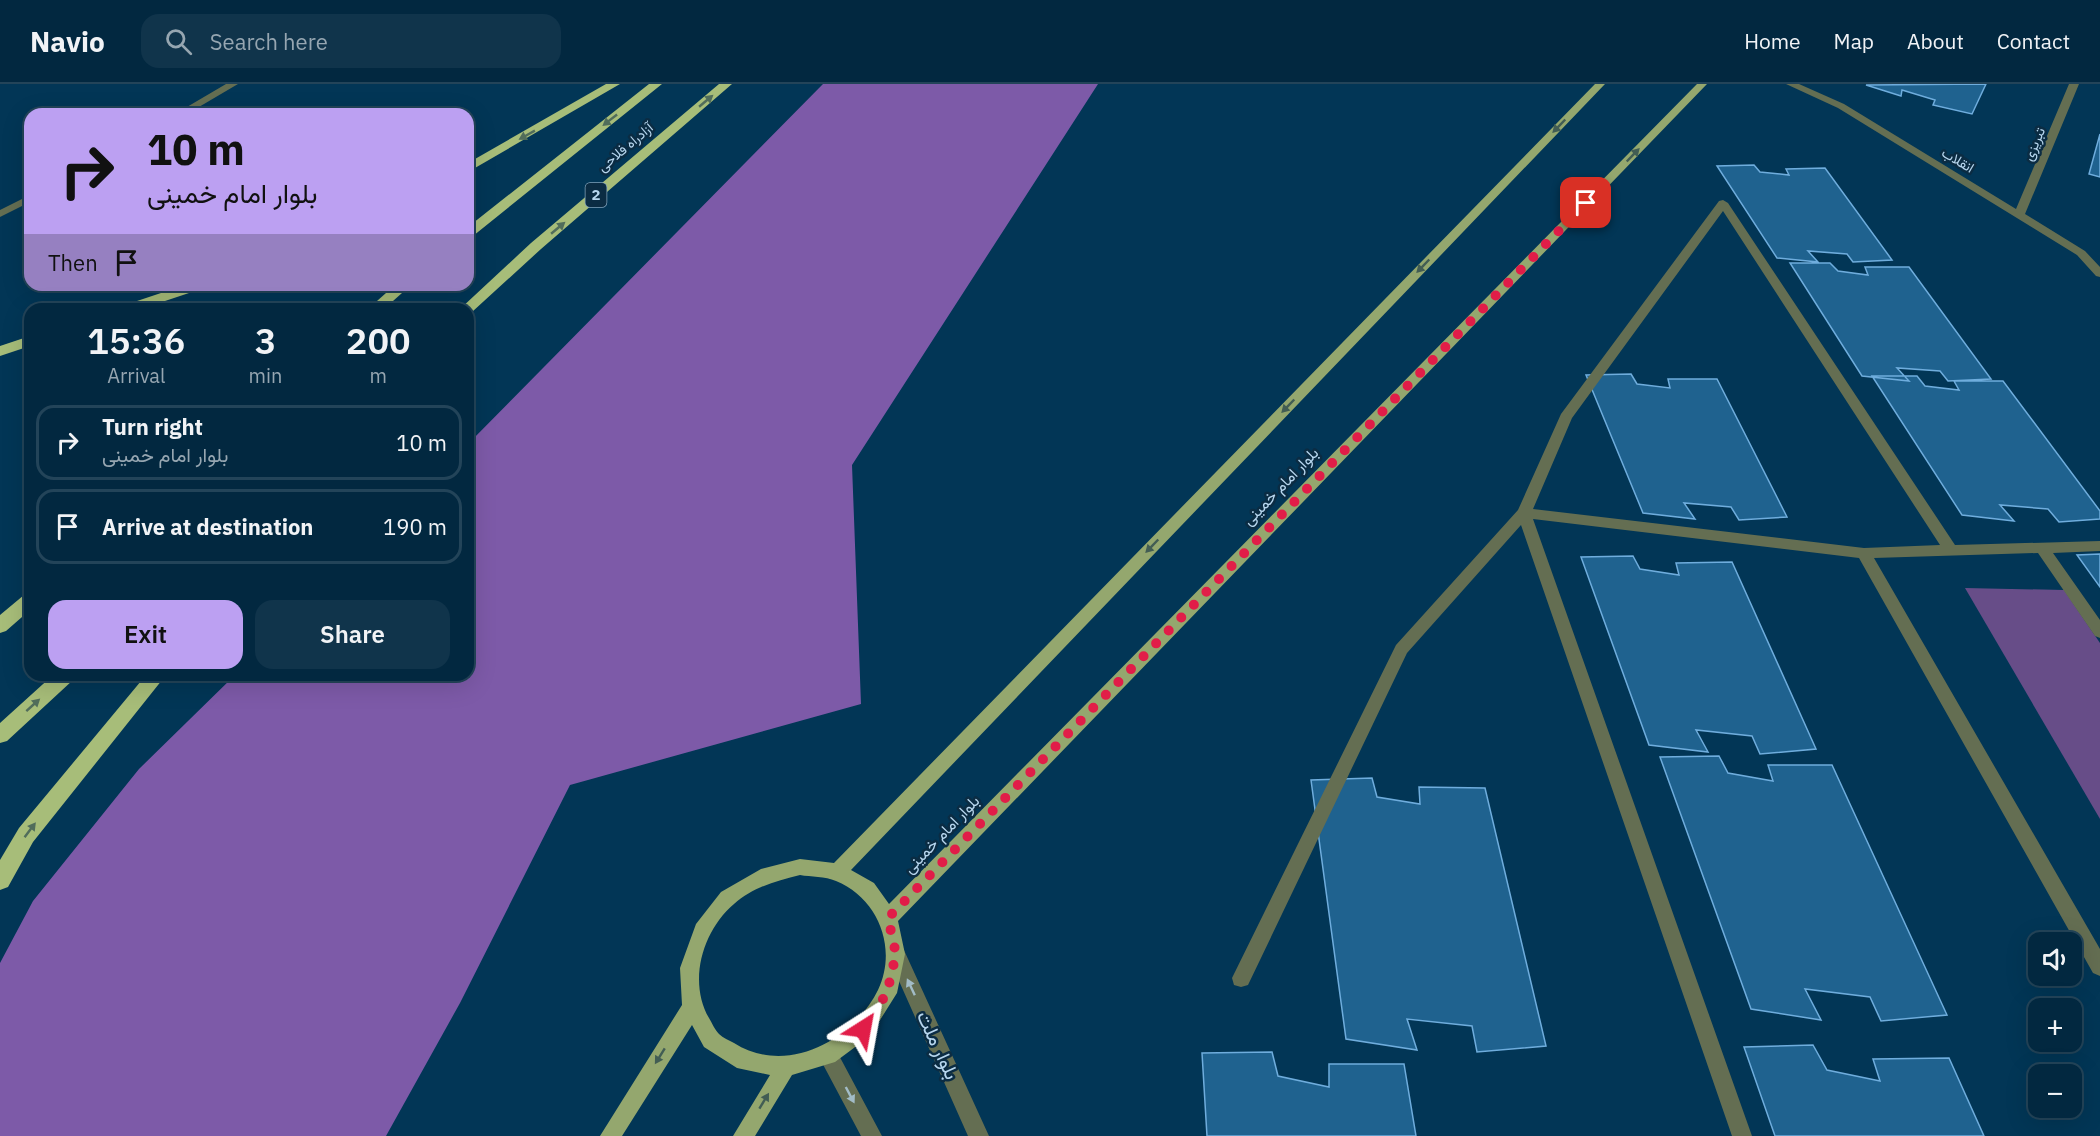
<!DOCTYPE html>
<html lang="en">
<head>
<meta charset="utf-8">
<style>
  :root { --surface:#022840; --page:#10344b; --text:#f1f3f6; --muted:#96a6b1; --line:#234459; --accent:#bca0f2 }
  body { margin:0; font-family:"IBM Plex Sans",Vazirmatn,sans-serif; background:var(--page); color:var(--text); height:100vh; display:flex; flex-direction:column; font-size:22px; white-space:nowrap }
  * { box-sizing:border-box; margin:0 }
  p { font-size:20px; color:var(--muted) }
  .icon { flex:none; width:33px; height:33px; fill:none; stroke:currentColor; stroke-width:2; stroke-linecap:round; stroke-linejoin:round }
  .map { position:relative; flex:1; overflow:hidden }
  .panel { position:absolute; left:24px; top:219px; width:450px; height:378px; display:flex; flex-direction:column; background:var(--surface); border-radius:18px; box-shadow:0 6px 24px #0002,0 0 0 2px var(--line) }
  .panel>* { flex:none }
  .banner { position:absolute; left:24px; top:24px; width:450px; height:183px; border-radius:18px; box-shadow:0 6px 24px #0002,0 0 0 2px var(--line); background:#bca0f2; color:#111; overflow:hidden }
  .tools { position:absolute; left:2028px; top:848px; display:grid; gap:12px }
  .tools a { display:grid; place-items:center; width:54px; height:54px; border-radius:12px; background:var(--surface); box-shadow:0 6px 24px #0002,0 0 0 2px var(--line); font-size:30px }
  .pin { position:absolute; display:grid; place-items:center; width:51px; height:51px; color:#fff; margin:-26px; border-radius:12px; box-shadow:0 3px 9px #0006 }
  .me { position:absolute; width:66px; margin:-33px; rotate:34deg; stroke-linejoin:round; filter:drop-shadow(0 0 4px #0008) }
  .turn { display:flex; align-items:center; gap:21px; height:126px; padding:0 24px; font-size:27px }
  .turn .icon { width:78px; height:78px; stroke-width:2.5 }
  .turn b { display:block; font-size:42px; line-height:51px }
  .then { display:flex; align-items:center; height:57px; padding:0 24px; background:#0003; gap:12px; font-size:22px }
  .eta { display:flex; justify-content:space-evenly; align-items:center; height:102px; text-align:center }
  .eta b { font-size:36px; font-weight:600; line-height:42px }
  .cta { display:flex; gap:12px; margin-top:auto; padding:12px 24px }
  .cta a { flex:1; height:69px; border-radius:18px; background:var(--accent); color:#111; font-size:24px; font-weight:600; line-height:69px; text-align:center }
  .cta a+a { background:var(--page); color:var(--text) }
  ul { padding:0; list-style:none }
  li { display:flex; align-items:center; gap:18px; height:75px; margin:0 12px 9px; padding:0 12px; border:3px solid var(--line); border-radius:18px }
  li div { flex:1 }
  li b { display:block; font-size:22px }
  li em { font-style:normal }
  header { display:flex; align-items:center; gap:36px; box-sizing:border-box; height:84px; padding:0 30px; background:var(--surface); border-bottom:2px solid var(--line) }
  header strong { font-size:28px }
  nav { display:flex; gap:33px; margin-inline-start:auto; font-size:21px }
  .search { width:420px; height:54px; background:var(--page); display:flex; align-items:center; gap:15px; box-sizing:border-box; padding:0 21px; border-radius:18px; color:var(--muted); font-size:22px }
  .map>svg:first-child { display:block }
  .green { fill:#674d88 }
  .forest { fill:#7d5aa8 }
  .building { fill:#1f628f; stroke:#6faddd; stroke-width:1.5 }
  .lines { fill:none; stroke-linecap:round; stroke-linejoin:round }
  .minor { fill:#646e52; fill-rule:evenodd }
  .major { fill:#94a76e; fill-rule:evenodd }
  .highway { fill:#a7bd79; fill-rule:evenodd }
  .oneway { fill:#516d5b }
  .oneway2 { fill:#425d54 }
  .oneway3 { fill:#a2bcc7 }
  .route { stroke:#e11d48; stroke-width:10; stroke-dasharray:0 18 }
  .labels { text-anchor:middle; stroke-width:5; stroke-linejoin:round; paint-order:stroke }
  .far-street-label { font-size:14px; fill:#b7d6ee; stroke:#0b2c43 }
  .shield { fill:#0b2c43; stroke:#83a3bb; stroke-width:1.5 }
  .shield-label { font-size:15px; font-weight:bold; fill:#b7d6ee }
  .street-label { font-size:16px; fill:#b7d6ee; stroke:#0b2c43 }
  .near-street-label { font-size:20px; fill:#b7d6ee; stroke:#0b2c43 }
</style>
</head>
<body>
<header>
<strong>Navio</strong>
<div class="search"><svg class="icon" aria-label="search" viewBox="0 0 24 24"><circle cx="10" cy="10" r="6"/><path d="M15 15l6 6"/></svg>Search here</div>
<nav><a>Home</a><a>Map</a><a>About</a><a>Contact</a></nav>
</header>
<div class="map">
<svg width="2100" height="1052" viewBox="0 0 2100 1052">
  <rect width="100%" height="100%" fill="#023656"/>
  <path class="green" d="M1965,504L2064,506L2100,559V735Z"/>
  <path class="forest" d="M823,0H1098L852,381L861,620L570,701L460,919L386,1052H0V879L33,817L139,685L235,591H468V360Z"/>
  <path class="building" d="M1986,0L1972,30L1933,21L1935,16L1902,6L1901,12L1866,1Z
    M2100,50V93L2089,90Z
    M1754,81L1760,88L1789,91L1786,85L1825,84L1892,176L1853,178L1847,170L1808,167L1818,178L1777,174L1717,82Z
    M1790,179H1830L1838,187L1868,191L1865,183H1909L1991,295L1948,297L1940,287L1897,284L1909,297L1862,292Z
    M1631,290L1637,300L1670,304L1668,295H1717L1787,433L1739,436L1731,423L1684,419L1695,435L1643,429L1586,291Z
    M1872,292H1917L1925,302L1959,306L1954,297H2003L2100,427V435L2059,438L2048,425L2000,421L2014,437L1962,431Z
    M2100,470V503L2077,471Z
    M1633,472L1640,485L1679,491L1676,479L1732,478L1816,665L1760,670L1752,652L1696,646L1708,668L1649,661L1581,473Z
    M1719,672L1728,689L1773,697L1768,681H1832L1947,931L1881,937L1870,913L1805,905L1821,936L1751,925L1660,673Z
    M1372,694L1377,713L1420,720L1419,703L1485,704L1546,962L1477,968L1472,942L1407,935L1417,966L1346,955L1311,696Z
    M1813,961L1827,986L1880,997L1873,975L1949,974L1984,1052H1775L1744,963Z
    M1272,968L1278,992L1329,1003V980H1404L1416,1052H1207L1202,969Z"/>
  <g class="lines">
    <path class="minor" d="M226,0H238L187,30H175Z
      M1786,0H1799L1844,20L2016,125L2069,0H2079L2025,130L2085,167L2100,183V193L2096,192L2077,171L1838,24Z
      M30,111V118L0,133V126Z
      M1723,116L1728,119L1955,461L2100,457V467L2053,469L2100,536V554L2095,552L2038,469L1874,474L2100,865V892L2093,889L1859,474L1533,435L1752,1052H1732L1521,441L1407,569L1248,901L1241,903L1234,901L1232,894L1396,561L1518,426L1561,330L1719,117ZM1723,127L1940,461L1864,464L1533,425L1572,334Z
      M896,861L903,864L989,1052H968L887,870L889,864Z
      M828,961L835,964L882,1052H861L818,971L821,964Z"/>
    <path class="major" d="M1595,0H1605L851,786L874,799L889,820L1697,0H1707L898,837L905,870L897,909L870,952L835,978L792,991L755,1052H733L770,991L737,984L704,963L692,941L622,1052H600L682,921L680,884L696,840L721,808L761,785L800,775L834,779ZM800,791C811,793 825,792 836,797C878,814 898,864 878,906C853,957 786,992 734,959C729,956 723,954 719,950C715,946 712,939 709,934C688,898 702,847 734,820C753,803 776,797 800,791Z"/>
    <path class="highway" d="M606,0H620L468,88V79Z
      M649,0H662L473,152L468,153V143Z
      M719,0H732L541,165L472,228L468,229V225H460L531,159Z
      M185,201H206L204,204L141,225H120L122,222Z
      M395,201H411L384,225H368Z
      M30,252V262L0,272V262Z
      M30,509V526L6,547L0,549V531L24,511Z
      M53,591H75L73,596L7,657L0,659V639Z
      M146,591H166L33,758L8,803L0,806V776L19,744Z"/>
  </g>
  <defs><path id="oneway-solid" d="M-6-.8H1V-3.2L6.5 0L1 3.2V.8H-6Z" transform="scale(1.5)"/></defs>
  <g class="oneway">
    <use href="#oneway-solid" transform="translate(706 17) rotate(-40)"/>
    <use href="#oneway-solid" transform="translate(610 36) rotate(142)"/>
    <use href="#oneway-solid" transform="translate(527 51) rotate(151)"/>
    <use href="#oneway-solid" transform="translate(558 144) rotate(-40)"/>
    <use href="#oneway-solid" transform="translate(33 621) rotate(-42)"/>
    <use href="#oneway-solid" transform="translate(30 746) rotate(-53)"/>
  </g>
  <g class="oneway2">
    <use href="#oneway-solid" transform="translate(1559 42) rotate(134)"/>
    <use href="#oneway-solid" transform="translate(1633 71) rotate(-46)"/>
    <use href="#oneway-solid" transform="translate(1423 182) rotate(134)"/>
    <use href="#oneway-solid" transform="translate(1288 322) rotate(134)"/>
    <use href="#oneway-solid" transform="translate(1152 462) rotate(134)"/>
    <use href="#oneway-solid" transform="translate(660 972) rotate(122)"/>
    <use href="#oneway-solid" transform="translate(764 1017) rotate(-59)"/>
  </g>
  <g class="oneway3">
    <use href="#oneway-solid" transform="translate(911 903) rotate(-115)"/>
    <use href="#oneway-solid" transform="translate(850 1011) rotate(62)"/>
  </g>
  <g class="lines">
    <path class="route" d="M863,945L887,909L896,870L888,834L1586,119"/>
  </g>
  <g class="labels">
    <g class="far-street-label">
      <text transform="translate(2034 60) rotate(-67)" y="5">تبریزی</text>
      <text transform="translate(625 63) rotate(-40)" y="5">آزادراه فلاحی</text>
      <text transform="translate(1958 76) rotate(31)" y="5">انقلاب</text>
    </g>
    <rect class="shield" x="585.5" y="99" width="21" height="24" rx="4.5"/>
    <g class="shield-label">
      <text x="596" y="116">2</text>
    </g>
    <g class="street-label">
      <text transform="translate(1280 402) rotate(-46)" y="6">بلوار امام خمینی</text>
      <text transform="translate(941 750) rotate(-46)" y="6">بلوار امام خمینی</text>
    </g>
    <g class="near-street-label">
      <text transform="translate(938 961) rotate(65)" y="7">بلوار ملت</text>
    </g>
  </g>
</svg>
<div class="tools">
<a><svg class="icon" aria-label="sound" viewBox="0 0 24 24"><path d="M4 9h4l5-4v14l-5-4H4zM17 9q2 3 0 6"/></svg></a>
<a>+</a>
<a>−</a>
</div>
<div class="pin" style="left:1586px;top:119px;background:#d93025"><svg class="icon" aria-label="arrive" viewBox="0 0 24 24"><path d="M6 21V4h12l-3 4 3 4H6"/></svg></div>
<svg class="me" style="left:863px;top:945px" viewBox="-20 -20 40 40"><path d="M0-17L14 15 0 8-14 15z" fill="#e11d48" stroke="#fff" stroke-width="4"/></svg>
<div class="banner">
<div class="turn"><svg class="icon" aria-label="right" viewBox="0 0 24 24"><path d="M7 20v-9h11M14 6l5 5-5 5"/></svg><div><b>10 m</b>بلوار امام خمینی</div></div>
<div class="then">Then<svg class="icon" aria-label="arrive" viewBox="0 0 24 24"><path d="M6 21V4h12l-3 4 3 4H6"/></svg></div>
</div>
<section class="panel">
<div class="eta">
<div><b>15:36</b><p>Arrival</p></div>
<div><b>3</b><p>min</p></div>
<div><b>200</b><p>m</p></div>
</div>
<ul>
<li><svg class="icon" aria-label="right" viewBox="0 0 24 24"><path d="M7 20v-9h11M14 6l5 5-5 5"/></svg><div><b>Turn right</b><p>بلوار امام خمینی</p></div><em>10 m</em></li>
<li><svg class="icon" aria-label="arrive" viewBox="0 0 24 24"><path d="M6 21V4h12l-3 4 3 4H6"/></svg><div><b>Arrive at destination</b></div><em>190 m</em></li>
</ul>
<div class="cta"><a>Exit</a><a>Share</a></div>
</section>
</div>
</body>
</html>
